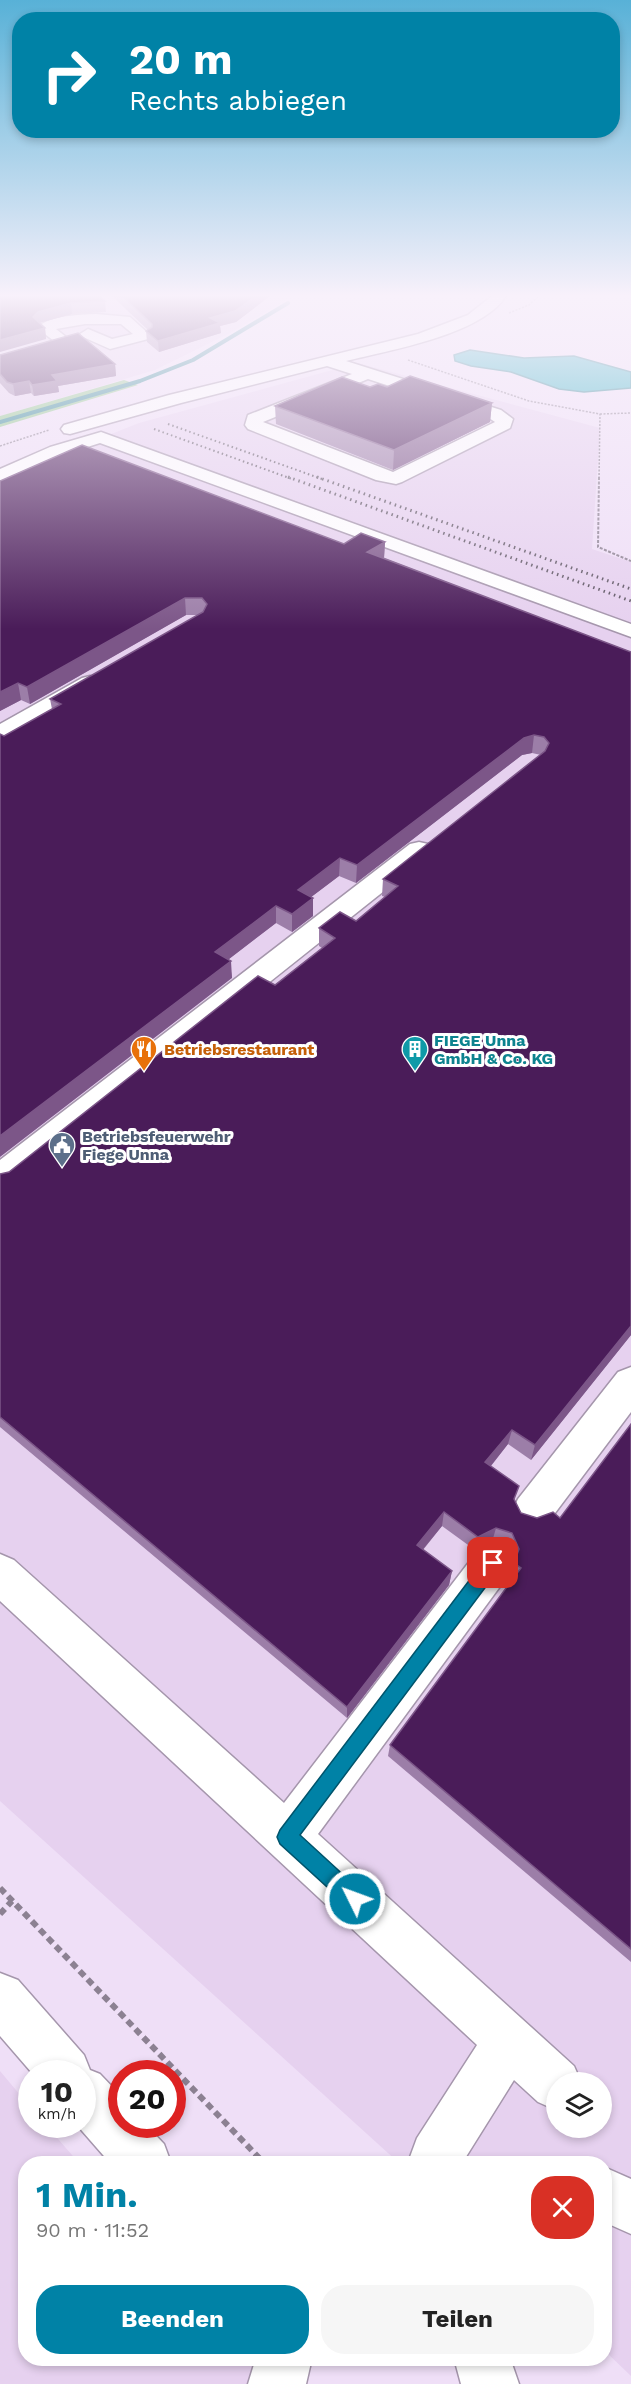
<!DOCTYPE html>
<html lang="de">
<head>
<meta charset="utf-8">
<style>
  :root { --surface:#fff; --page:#f6f6f6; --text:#222; --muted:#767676; --accent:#0082a6 }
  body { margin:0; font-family:"Work Sans",sans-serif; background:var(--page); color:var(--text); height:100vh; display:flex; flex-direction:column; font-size:22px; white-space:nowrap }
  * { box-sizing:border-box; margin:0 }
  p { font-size:20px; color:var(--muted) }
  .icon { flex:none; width:33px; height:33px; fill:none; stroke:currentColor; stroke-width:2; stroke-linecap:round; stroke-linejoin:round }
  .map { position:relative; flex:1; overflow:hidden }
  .sheet { position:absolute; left:18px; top:2156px; width:594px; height:210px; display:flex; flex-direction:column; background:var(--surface); border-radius:24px; box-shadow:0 3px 9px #0003 }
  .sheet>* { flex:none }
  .hud { position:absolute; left:12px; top:12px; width:608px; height:126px; border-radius:24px; box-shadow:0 3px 9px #0003; background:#0082a6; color:#fff; overflow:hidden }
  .fabs { position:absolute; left:546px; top:2072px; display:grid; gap:12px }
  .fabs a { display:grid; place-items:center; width:66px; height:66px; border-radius:50%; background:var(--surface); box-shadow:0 3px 9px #0003; font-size:30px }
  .speed { position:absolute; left:18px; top:2060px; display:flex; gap:12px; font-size:30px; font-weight:700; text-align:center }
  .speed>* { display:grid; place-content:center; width:78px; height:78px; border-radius:50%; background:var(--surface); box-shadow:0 3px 9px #0003; line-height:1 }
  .speed small { font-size:15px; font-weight:400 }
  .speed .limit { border:9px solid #d22; background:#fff; color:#111 }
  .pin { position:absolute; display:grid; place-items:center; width:51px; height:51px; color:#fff; margin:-26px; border-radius:12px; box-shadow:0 3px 9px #0006 }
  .me { position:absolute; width:66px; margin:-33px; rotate:312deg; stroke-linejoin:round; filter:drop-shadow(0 0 4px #0008) }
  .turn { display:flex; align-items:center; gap:21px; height:126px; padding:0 18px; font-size:27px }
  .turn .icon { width:78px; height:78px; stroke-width:2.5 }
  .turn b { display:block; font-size:42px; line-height:51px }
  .round { display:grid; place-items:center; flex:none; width:63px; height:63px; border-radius:24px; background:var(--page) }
  .summary { display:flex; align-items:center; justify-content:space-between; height:102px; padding:0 18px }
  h1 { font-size:36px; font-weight:700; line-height:45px; color:var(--accent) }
  .cta { display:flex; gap:12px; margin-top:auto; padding:12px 18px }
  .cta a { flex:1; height:69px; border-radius:24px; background:var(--accent); color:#fff; font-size:24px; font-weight:700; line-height:69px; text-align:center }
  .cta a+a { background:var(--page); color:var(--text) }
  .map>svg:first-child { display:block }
  .built { fill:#e6d1ef; fill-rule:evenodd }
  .green { fill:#89c485 }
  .water { fill:#21adbe; stroke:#1c7c8b; stroke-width:1.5 }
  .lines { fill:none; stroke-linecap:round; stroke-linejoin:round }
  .stream { stroke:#1c7c8b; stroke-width:4 }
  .minor-casing { stroke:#a596ac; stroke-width:3 }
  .path-far2 { stroke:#8c8192; stroke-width:1.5; stroke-dasharray:2 1.5; stroke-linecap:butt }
  .path-far1 { stroke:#8c8192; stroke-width:2; stroke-dasharray:3 1.5; stroke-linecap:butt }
  .path { stroke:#8c8192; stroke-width:6; stroke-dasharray:7 4.5; stroke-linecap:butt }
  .minor { fill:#fff; fill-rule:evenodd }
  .rail-far1 { stroke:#5e5563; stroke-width:2; stroke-dasharray:1.5 3; stroke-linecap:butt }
  .rail { stroke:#5e5563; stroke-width:3; stroke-dasharray:1.5 4; stroke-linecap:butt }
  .wall { fill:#9c7ea8 }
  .shaded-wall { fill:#7c5688 }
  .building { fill:#4a1c59; stroke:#7c5688; stroke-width:1.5 }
  .route { fill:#0082a6; stroke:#00546c; stroke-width:1.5 }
  .labels { text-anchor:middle; stroke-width:6; stroke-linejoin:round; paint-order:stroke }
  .culture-label { font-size:16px; font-weight:bold; fill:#0d838f; stroke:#fff; text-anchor:start }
  .food-label { font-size:16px; font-weight:bold; fill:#c56008; stroke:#fff; text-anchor:start }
  .service-label { font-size:16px; font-weight:bold; fill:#4e5e75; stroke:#fff; text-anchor:start }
</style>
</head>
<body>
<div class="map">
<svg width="631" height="2384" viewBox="0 0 631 2384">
  <rect width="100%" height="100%" fill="#efdff7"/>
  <path class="built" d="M0,296H293L230,333L155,370L0,416Z
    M358,363L600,428L592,549L631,562V2376L605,2351L604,2163H399L0,1801V478L139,423ZM556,2082H602V2127H556Z
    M0,2071L31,2108L32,2124H45L79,2163H26V2358H247L270,2384H0Z"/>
  <path class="green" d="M124,380L138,385L0,427V416Z"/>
  <path class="water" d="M470,350L524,358L574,356L631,372V388L584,392L559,389L511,372L471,366L455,361L454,355Z"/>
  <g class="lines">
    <path class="stream" d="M0,422L140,381L193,360L288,303"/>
    <g class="minor-casing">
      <path id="minor" d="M492,296H506C481,335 390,350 346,361L501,410L513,419L510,428L402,482L396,484L376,480L248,429L245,425L248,415L352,374L327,366L181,403L70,434L64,433L61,429L64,425L169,395L418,334L468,315ZM368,379L489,418L495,422L393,472L263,422Z
        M96,314L130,317L151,336L148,339L110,349L83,337L80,334L88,329L112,339L133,334L121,324H85L56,329L71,341L63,346L58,344L37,328C49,315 79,315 96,314Z
        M101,432L631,624V637L100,443L62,455L0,481V469L50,447Z
        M90,676L98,678L101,683L98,688L8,739L0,741V724L82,678Z
        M419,842L428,844L432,850L428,856L12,1187L0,1191V1160L410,844Z
        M631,1367V1412L546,1525L532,1530L518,1525L512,1512L518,1499L618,1372Z
        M493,1544L507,1549L513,1563L507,1577L318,1834L574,2066L581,2082H556V2110L538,2102L514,2080L464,2160L465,2163H412L410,2157L417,2138L477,2045L0,1601V1554L14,1560L284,1803L479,1549Z
        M0,1973L18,1980L84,2055L90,2070L100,2074L122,2097V2124H145L164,2144L171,2163H110L76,2124H82V2073H32L0,2036Z
        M604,2167L631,2179V2234L604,2222Z
        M256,2358H312L306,2384H248Z
        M454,2358H510L519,2384H461Z"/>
    </g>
    <path class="path-far2" d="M509,313L529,305L539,296
      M408,360L529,401L600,414L599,479
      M600,414L631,413
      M0,446L49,430"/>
    <path class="path-far1" d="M599,477L598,547L631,561"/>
    <path class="path" d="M0,1888L264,2163
      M0,1914L12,1901"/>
    <use href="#minor" class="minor"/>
    <path class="rail-far1" d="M168,424L322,479
      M154,429L292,479"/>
    <path class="rail" d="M288,477L631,601
      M317,477L631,589"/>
  </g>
  <path class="wall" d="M0,296L105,301L106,312L72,314L39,323L45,328L46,339Z
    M112,296H270L236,322L220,326L221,333L159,352L147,342L146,331L148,330Z
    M0,355L115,364L116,376L58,386L59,392L34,396L31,393L15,396L9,393L0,383Z
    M370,387H387L492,403L490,422L393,470L276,424L275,406Z
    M0,481L344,544L385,542L384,558L631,652V1335L531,1460L508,1444L491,1466L515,1501L521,1513L537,1518H560L631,1424V1962L388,1756L390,1745L513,1579L510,1576L514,1561L508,1547L492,1542L475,1550L442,1526L423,1550L452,1571L449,1585L347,1718L0,1427V1174L9,1172L275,985L322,948L319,946V928L356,921L385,897L382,896L383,879L541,755L532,753L522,755L356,883L339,876L311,897L313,916L292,932L276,923L229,959L232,978L4,736L52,709L50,699L198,615H186L30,704L21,700L0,711Z"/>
  <path class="shaded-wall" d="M256,296H270L236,322L220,326L221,333L159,352L158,341Z
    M71,303L72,314L39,323L33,317L38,312Z
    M45,328L46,339L0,352V340Z
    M115,364L116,376L58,386L59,392L34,396L32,385L52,375Z
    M29,381L31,393L15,396L13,384Z
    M492,403L490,422L393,470L394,450Z
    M385,542L384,558L367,552Z
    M185,598L186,615L30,704L27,687Z
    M18,683L21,700L0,711V692Z
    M534,735L532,753L522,755L356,883L357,865L524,738Z
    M340,858L339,876L298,907V890Z
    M313,898V916L292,932V914Z
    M276,906V923L216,969L215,952Z
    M231,961L232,978L0,1157V1136Z
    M631,1326V1335L531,1460L535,1445Z
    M512,1430L508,1444L482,1477L485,1462Z
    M444,1512L442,1526L415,1559L417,1545Z
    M496,1528L492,1542L475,1550L478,1537Z
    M452,1571L449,1585L347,1718V1707Z"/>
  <path class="building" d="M0,296H99L105,301L71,303L38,312L33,317L45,328L0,340Z
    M122,296H256L235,311L210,318L220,323L158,341L146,331L152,327V324Z
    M78,333L115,364L52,375L57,381L32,385L29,381L13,384L7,382L0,374V355Z
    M410,376L492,403L394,450L275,406L342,377L370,387L378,384L387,387Z
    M82,445L344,544L361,533L385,542L367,552L631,652V1326L535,1445L512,1430L485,1462L519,1486L514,1499L521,1513L537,1518L553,1512L560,1518L631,1424V1949L390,1745L521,1568L514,1563L519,1549L512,1533L496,1528L478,1537L444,1512L417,1545L452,1571L347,1707L0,1417V1174L9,1172L258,976L275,985L335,938L319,928L340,912L356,921L398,886L383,879L545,751L549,743L544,737L534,735L524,738L357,865L340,858L298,890L313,898L292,914L276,906L215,952L231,961L0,1136V734L4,736L61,704L50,699L203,612L207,604L202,598H185L27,687L18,683L0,692V481Z"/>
  <linearGradient id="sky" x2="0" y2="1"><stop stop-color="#58b1d7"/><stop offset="0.47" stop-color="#f8f1fb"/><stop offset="1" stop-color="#f8f1fb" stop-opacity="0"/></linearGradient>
  <rect width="631" height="629" fill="url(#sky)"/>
  <path class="route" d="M493,1555L499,1557L502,1563L499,1569L300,1835L362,1892L365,1899L362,1906L355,1909L348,1906L280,1844L277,1837L280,1830L487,1557Z"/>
  <defs>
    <g id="restaurant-pin" transform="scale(1.35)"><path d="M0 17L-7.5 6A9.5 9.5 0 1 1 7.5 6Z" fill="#e8710a" stroke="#fff"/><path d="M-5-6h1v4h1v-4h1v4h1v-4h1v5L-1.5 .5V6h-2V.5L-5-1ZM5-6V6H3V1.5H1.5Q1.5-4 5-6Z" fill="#fff"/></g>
    <g id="building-pin" transform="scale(1.35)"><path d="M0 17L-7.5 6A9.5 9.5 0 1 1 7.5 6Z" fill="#0f9aa8" stroke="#fff"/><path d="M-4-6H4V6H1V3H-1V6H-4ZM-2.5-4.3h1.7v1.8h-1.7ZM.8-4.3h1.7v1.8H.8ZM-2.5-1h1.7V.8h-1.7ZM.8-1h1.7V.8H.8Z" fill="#fff"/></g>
    <g id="civic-pin" transform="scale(1.35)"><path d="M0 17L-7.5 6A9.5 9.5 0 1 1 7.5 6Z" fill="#5c6f8a" stroke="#fff"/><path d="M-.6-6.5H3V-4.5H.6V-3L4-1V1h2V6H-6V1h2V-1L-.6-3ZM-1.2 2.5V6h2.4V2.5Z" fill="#fff"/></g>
  </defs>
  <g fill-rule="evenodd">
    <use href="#restaurant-pin" x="144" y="1049"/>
    <use href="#building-pin" x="415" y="1049"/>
    <use href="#civic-pin" x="62" y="1145"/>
  </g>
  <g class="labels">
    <g class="culture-label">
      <text x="434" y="1046">FIEGE Unna<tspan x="434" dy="18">GmbH &amp; Co. KG</tspan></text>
    </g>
    <g class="food-label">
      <text x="164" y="1055">Betriebsrestaurant</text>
    </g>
    <g class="service-label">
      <text x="82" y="1142">Betriebsfeuerwehr<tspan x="82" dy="18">Fiege Unna</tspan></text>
    </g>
  </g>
</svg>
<div class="fabs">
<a><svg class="icon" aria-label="layers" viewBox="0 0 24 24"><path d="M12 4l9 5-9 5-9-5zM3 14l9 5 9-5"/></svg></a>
</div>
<div class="speed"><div>10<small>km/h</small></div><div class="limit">20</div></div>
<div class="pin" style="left:493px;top:1563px;background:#d93025"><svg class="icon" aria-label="arrive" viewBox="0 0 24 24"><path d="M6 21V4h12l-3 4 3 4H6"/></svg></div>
<svg class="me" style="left:355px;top:1899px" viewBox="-20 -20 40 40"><circle r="17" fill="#0082a6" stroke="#fff" stroke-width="3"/><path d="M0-11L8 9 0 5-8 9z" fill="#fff"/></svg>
<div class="hud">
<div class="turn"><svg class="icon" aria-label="right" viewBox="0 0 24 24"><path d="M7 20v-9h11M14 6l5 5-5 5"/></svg><div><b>20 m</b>Rechts abbiegen</div></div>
</div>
<section class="sheet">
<div class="summary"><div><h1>1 Min.</h1><p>90 m · 11:52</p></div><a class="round" style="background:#d93025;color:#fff"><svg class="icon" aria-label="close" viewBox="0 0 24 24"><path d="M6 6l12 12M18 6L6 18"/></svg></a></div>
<div class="cta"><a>Beenden</a><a>Teilen</a></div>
</section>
</div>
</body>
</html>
